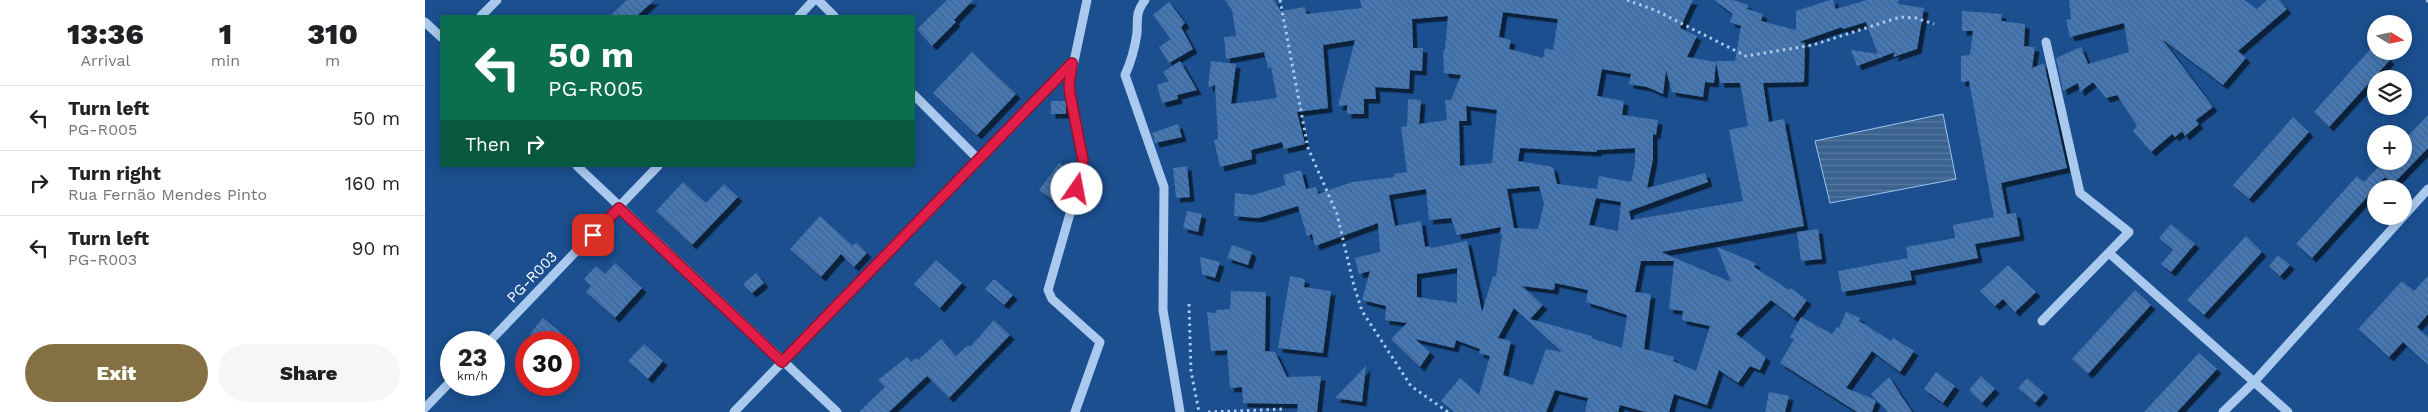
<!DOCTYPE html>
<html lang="en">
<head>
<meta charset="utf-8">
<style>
  :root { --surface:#fff; --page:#f6f6f6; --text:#202124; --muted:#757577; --line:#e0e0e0; --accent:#847042 }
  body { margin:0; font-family:"Work Sans",sans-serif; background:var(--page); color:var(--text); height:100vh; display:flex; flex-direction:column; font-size:19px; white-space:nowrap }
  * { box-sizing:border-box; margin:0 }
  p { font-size:16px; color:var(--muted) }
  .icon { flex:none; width:28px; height:28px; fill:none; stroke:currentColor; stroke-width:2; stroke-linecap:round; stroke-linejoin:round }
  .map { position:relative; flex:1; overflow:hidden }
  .side { display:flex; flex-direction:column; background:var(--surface); width:425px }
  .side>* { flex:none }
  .hud { position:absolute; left:15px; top:15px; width:475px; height:152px; border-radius:0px; box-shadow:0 2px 12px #0003; background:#0b6e4f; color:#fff; overflow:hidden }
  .needle { width:32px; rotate:100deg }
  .fabs { position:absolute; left:1942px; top:15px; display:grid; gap:10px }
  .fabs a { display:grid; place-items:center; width:45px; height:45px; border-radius:50%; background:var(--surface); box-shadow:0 2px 12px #0003; font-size:25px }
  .speed { position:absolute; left:15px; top:331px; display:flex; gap:10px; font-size:25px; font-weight:700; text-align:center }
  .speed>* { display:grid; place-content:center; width:65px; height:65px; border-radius:50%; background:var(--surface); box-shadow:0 2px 12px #0003; line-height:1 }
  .speed small { font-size:12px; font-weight:400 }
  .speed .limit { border:8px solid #d22; background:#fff; color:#111 }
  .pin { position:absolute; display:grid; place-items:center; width:42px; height:42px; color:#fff; margin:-21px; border-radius:10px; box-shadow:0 2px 8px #0006 }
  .me { position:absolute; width:55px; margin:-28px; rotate:12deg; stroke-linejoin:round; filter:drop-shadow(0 0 4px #0008) }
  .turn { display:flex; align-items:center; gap:18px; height:105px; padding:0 25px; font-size:22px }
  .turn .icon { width:65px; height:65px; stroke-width:2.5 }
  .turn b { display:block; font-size:35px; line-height:42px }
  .then { display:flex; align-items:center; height:48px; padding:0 25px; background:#0003; gap:10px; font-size:19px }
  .eta { display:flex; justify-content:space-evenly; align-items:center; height:85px; text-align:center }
  .eta b { font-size:30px; font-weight:800; line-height:35px }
  .button { display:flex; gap:10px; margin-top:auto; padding:10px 25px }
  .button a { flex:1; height:58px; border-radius:30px; background:var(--accent); color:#fff; font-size:20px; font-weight:800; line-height:58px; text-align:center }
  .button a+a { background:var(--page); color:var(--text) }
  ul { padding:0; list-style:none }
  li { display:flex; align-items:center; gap:15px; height:65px; padding:0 25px; border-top:1px solid var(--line) }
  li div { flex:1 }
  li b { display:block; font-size:19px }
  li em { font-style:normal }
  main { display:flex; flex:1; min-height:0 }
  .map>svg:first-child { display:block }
  .water { fill:url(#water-rules); stroke:#9cc4f0 }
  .building { fill:url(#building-back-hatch); fill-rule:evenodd; filter:url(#shadow) }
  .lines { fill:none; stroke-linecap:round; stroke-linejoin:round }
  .path { stroke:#a9c9ee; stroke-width:3; stroke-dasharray:2.5 4; stroke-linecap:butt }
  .minor { stroke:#a9c9ee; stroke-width:9 }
  .route-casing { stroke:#92132f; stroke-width:12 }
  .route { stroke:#e11d48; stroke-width:9 }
  .labels { text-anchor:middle; stroke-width:4; stroke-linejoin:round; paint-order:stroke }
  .street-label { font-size:15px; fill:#fff; stroke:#1b4f8f }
</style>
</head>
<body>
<main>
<section class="side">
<div class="eta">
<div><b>13:36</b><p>Arrival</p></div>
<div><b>1</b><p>min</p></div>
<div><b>310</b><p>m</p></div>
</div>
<ul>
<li><svg class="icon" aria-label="left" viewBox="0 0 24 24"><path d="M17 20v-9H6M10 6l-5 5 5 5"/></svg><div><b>Turn left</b><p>PG-R005</p></div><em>50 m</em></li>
<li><svg class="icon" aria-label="right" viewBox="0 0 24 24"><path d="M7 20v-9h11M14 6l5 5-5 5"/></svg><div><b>Turn right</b><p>Rua Fernão Mendes Pinto</p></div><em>160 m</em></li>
<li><svg class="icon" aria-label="left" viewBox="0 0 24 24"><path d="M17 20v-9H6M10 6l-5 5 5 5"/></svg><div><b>Turn left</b><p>PG-R003</p></div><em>90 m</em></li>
</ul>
<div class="button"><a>Exit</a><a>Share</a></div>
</section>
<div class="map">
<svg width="2003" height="412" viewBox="0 0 2003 412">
  <defs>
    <pattern id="water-rules" width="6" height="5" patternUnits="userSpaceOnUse" patternTransform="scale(1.25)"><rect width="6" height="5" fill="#3c6290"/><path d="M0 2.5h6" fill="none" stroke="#597aa1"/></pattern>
    <pattern id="building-back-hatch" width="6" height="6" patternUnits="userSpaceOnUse" patternTransform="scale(1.25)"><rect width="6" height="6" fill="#4478b7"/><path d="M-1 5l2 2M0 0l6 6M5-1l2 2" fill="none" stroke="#486282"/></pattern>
    <filter id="shadow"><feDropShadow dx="4.5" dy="4.5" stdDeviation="0" flood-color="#0009"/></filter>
  </defs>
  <rect width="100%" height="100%" fill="#1b4f8f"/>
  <path class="water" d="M1518,114L1531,179L1405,203L1390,141Z"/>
  <path class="building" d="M202,0H229L212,16H185Z
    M522,0H548L529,20L531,22L507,46L492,29Z
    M800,0H849L856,11L880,7L881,14L937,8L935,0H1268L1255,28L1272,36L1262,57L1291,62L1289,83L1280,82L1278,97L1247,92L1241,70L1238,94L1222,87L1204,84L1206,74L1177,69L1172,96L1199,101L1197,115L1233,120L1231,135L1228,134V159L1222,188L1280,173L1283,182L1204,211L1206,220L1318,201L1304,130L1323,126L1315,83H1295L1291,61H1310L1316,26L1305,22L1308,14L1289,0H1308L1323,5L1322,9L1338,14L1336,21L1371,30V11L1405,0H1408L1411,9L1442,0H1474L1473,4L1499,8L1492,49L1468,57L1470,52L1432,66L1426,50L1453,54L1441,22L1418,29L1417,27L1374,42L1380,43L1379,82L1338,83L1344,122L1359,119L1379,226L1236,252L1306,282L1292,247L1331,263L1329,267L1364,290L1366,288L1382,300L1369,318L1346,300L1311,334L1341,357L1335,370L1325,366L1313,383L1294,370L1282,405L1249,394L1244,412H1221L1195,405L1193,412H1160L1163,398L1130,390L1121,412H1029L1016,401L1035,378L1054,395L1065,356L1054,353L1055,349L1031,340L1029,348L990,339L1005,352L995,367L966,339L982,323L960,320L961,306L937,300L945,271L934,274L930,258L955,252L953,223L890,246L887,234L882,236L873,206L833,218L809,216L810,193L828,195L861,185L858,175L876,170L881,189L891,187L893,194L927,182L969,177V174L982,172L976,127L982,126L983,99L996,100L994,124L1022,120L1020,100H1026L1036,75L1019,73L1018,50H1020L1023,16L987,19L988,48H998L997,71L985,70L984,89L950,87L951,99H939V114H922V105L913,106L930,40L898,45L903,108L872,112L880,144L859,149L857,142L826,150L827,159L795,167L789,140L793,139L790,85L783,87L786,61L811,64L806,104L852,98L846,67L843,68L839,52L801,59L799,37L811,36L807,10ZM1078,12L1133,19L1128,50L1120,48L1118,58L1084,49L1086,40L1074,37ZM1041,106L1072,110L1067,163L1035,166L1034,121H1042ZM1095,148L1172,152V150L1210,148V164L1206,182L1174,176L1172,189L1132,184L1128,167L1093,161ZM1114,186L1119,203L1113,229L1089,228L1082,189ZM1001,189L1004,220L1026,218L1032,235L1076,227L1075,234H1077L1071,277L1068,276L1057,312L1042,241L1006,248V246L1000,247L996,221L970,226L964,195ZM1171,198L1196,202L1193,231L1164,225ZM1216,261H1249L1244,309L1258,311L1257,320L1285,326L1271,371L1248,361L1249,357L1219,349L1226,294L1210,292ZM1032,268V303L992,297V274ZM1130,283L1163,290L1161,302L1202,315L1197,348L1166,338L1167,336L1105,319L1118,305L1097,286L1129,290ZM1089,308L1137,352L1121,349L1108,385L1078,375L1086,341L1073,338Z
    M1644,0H1819L1832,9L1842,0H1854L1862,9L1813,51L1821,58L1798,85L1737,39L1788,107L1771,120L1774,124L1760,136L1757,131L1750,137L1747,134L1726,152L1708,131L1712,126L1692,95L1681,98L1668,82L1655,92L1653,83L1638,91L1631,58L1656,47L1663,64L1704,52L1699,23L1645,37L1641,20L1646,19Z
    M744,2L760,23L756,27L768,49L744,63L734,47L746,39L728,15Z
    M1537,11L1577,14L1576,21L1600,24L1599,46L1610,47L1607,68L1619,63L1642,168L1576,183L1582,214L1591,213L1595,236L1550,244L1553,258L1485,271L1487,280L1417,292L1413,271L1483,258L1481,247L1530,238L1528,225L1569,217L1544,81L1536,82V56L1545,55L1548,31H1537Z
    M1949,45L1951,51H1956L1965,60L1904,127L1889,112Z
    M547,52L591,94L552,135L508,93Z
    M755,61L772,90L752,95L753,99L737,103L732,85L744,81L738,72Z
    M626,101H641V114H626Z
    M2003,115V148L1968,184L1960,177L1887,258L1871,244L1932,176L1939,182L1959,161H1979V140Z
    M1868,117L1884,132L1824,199L1808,185Z
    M753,124L757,137L730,143L727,133Z
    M634,163L650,175L630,202L614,190Z
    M762,166L765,197L751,198L748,168Z
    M258,182L281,203L299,184L313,197L267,245L231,211Z
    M762,211L777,214L773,232L758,228Z
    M395,216L428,246L431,242L442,253L429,267L416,254L396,277L365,249Z
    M1746,224L1770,244L1746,272L1736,264L1748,250L1734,238Z
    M1393,229L1397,259L1376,261L1372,232Z
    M1821,236L1837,252L1779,315L1762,300Z
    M807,245L827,252L823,265L802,258Z
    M1853,255L1865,265L1855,276L1844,266Z
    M775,257L795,262L790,278L777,274Z
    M511,260L537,283L515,308L489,284Z
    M190,263L217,288L190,318L161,292L166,286L159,279L171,266L180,274Z
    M1583,265L1611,292L1590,312L1578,299L1570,306L1555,291Z
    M331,273L339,283L327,293L318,284Z
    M865,276L880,279L879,287L906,291L898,353L853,348Z
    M2003,276V314L1992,327L2003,337V365L1978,342L1964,357L1933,329L1977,281L1989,291Z
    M569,279L588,295L579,305L560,289Z
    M1710,290L1726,305L1663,374L1647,359Z
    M806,291L841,292L840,351L850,352L862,377L896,376L892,412H872L873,404L818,403L817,387L805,388L802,350L786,351L782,312L791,313V310L805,309Z
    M1421,312L1435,318L1434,321L1466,341L1468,338L1489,351L1475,372L1447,351L1421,388L1451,400L1447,412H1432L1355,363L1369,339L1365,337L1376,317L1407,334L1412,327L1414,328Z
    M118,318L147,342H114L105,334Z
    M569,320L585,335L524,398L502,376L464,412H434L460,387L453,380L482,357L486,362L491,358L493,360L516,339L531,356L543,345L545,347Z
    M219,344L238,361L223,379L203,361Z
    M1774,353L1792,369L1752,412H1719Z
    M941,366L937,402L910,398Z
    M1511,372L1530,386L1518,403L1499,389Z
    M1556,376L1570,389L1557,403L1544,390Z
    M1464,377L1487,412H1463L1446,394Z
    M1602,378L1619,393L1610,403L1593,388Z
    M1344,392L1364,396L1360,412H1340Z"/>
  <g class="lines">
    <path class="path" d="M855,0L883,148L912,214L929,286L937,311L986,386L1023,412
      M1202,0L1232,11L1321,56L1388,45L1475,17L1491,18L1509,24
      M2002,0L2003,2
      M764,304L766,371L774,412
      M783,412L860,409"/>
    <path class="minor" d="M393,0L409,16
      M720,0C710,14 713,17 712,33C710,47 706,62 700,75L739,187L738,310L755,412
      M56,16L72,0
      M374,16L389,0
      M0,22L16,37
      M489,95L554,160
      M152,166L412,412
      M1684,253L1863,412
      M1617,321L1704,232L1655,193L1621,42
      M64,342L233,166
      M0,408L26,381
      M309,412L647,63
      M650,412L675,342L627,299L623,290L657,172L658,160L644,85L662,0
      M1798,412L1829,382L2003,189"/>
  </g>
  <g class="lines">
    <g class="route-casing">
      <path id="route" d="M168,235L194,208L357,362L647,63L644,85L645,94L658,160L652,189"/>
    </g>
    <use href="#route" class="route"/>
  </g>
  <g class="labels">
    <g class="street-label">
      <text transform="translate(107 277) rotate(-46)" y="5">PG-R003</text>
    </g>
  </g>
</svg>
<div class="fabs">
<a><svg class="needle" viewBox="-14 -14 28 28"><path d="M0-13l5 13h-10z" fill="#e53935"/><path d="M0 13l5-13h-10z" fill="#757577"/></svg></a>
<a><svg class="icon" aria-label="layers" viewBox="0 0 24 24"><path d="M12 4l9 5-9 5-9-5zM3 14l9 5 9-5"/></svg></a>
<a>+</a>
<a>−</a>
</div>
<div class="speed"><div>23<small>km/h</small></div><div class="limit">30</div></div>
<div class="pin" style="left:168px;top:235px;background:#d93025"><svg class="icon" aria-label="arrive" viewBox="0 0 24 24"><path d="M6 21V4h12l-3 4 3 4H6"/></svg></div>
<svg class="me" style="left:652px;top:189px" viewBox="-20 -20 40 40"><circle r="19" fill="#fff"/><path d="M0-13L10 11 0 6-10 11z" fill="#e11d48"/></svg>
<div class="hud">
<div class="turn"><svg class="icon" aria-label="left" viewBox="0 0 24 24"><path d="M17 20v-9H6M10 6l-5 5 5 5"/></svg><div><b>50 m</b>PG-R005</div></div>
<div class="then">Then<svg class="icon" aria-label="right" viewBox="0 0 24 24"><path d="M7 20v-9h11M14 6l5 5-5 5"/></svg></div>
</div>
</div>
</main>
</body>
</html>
